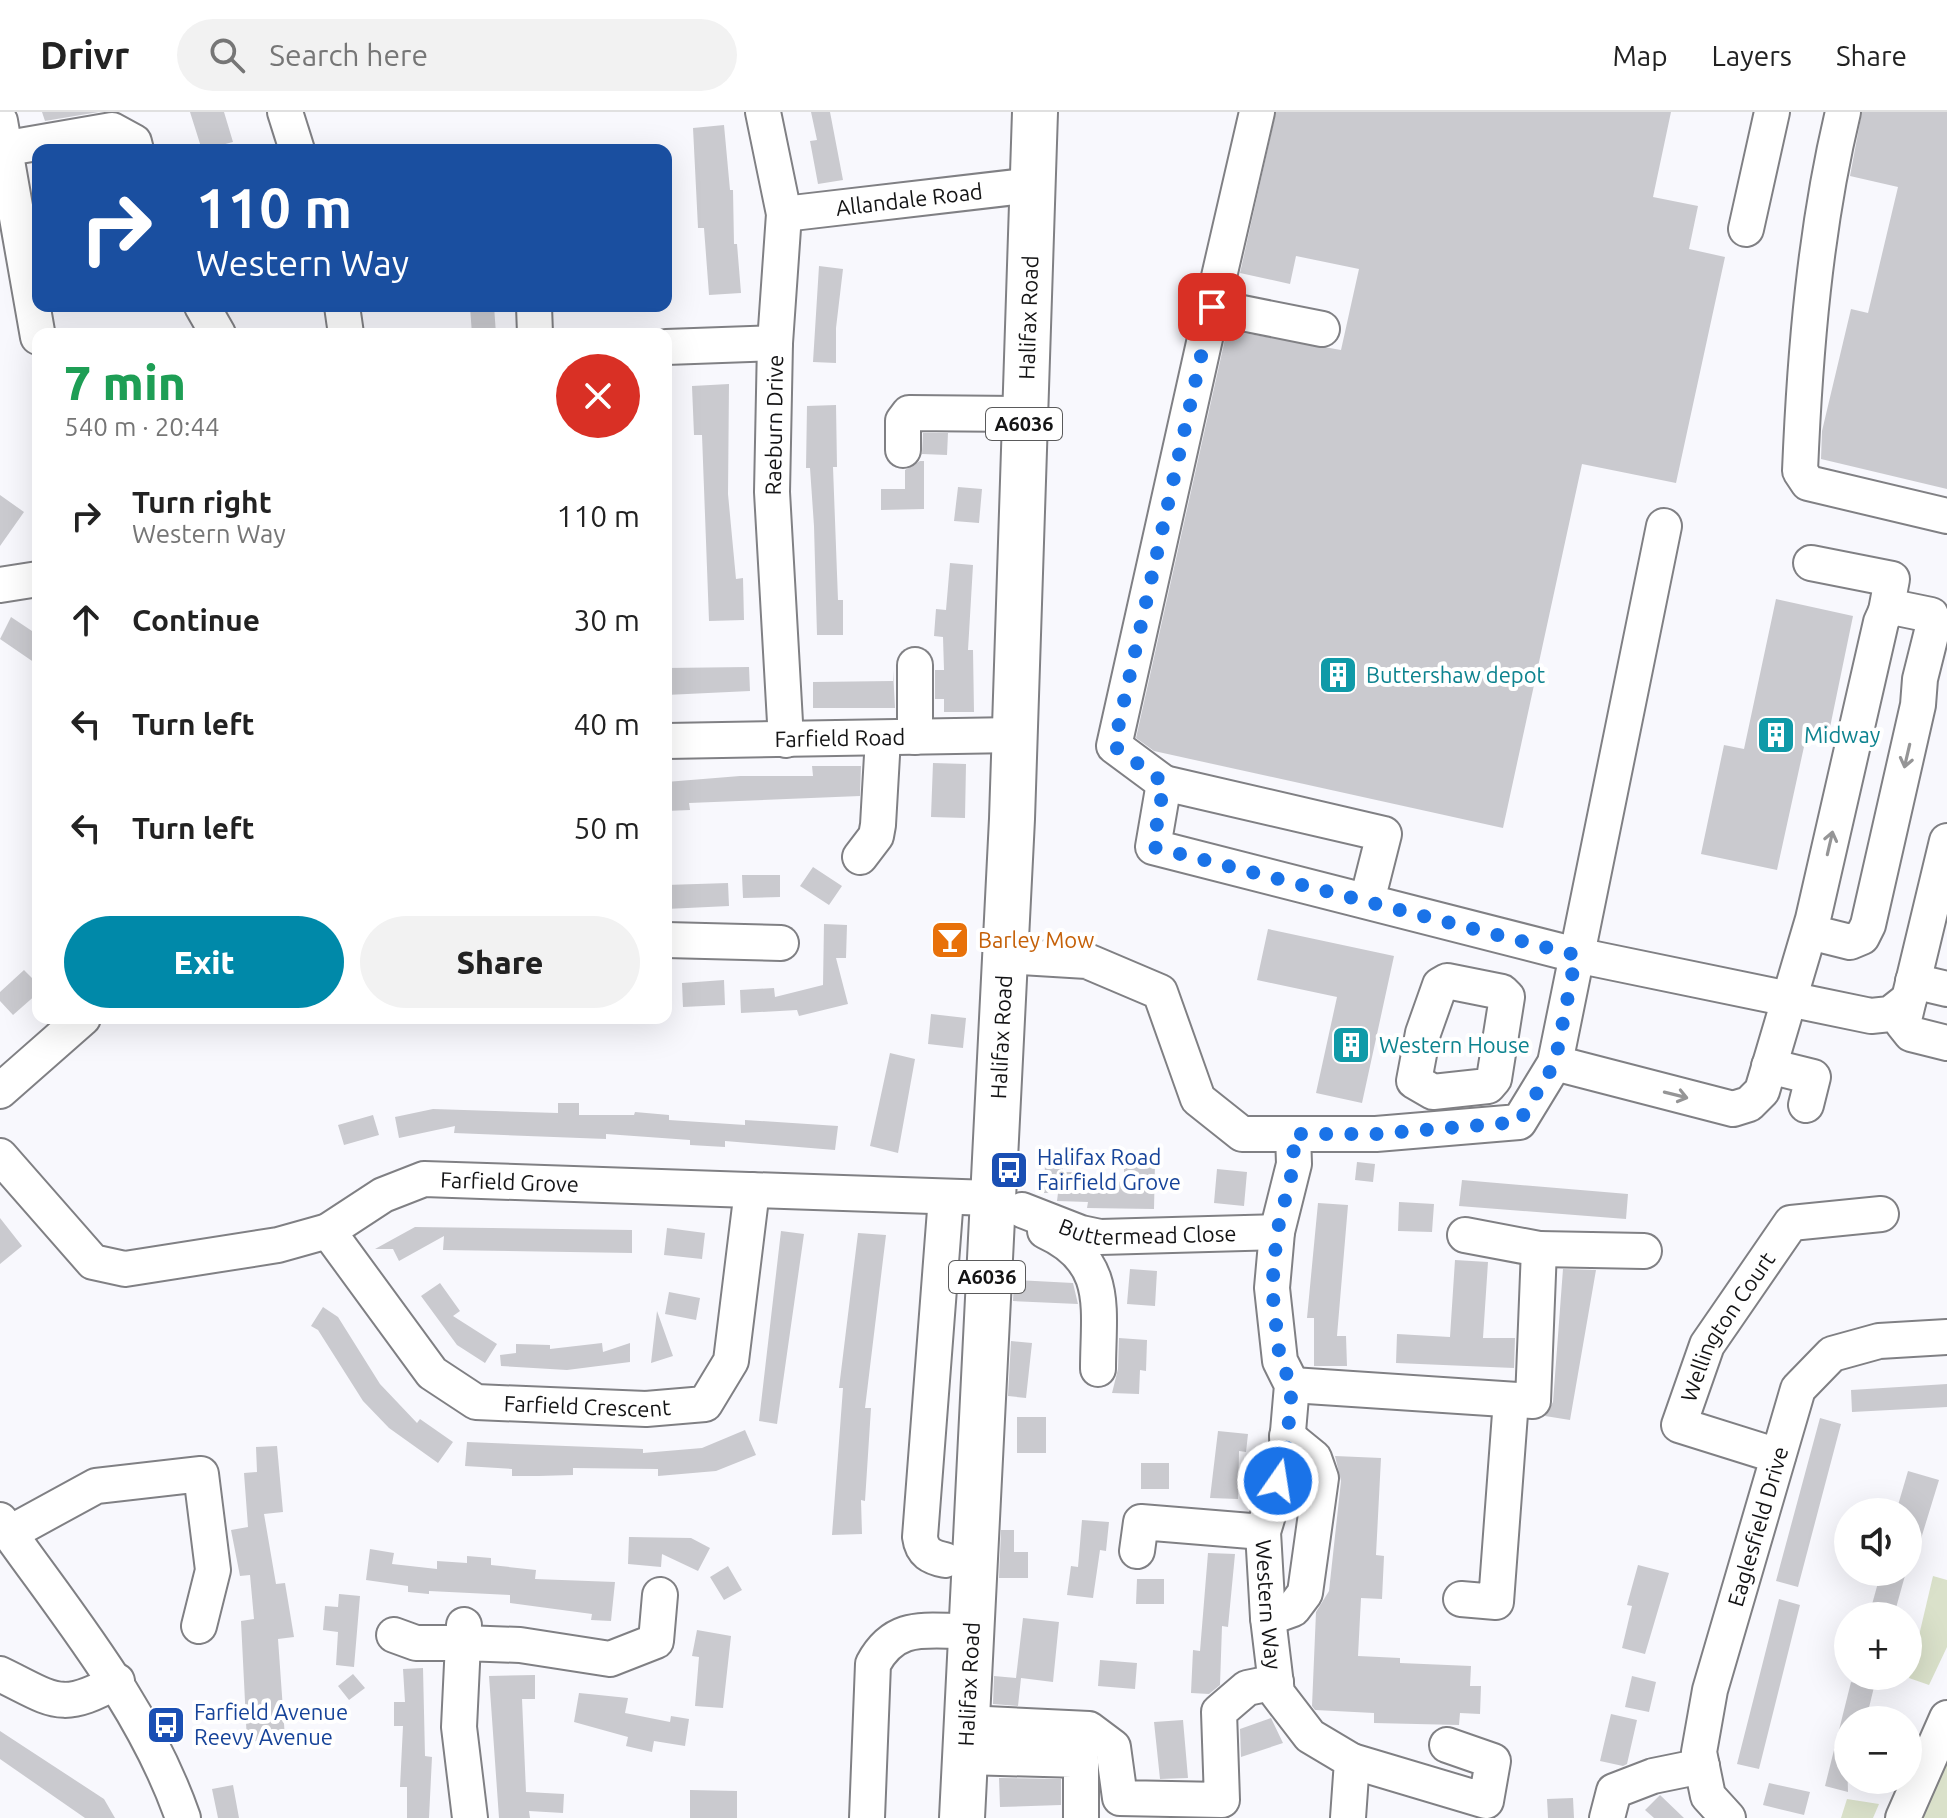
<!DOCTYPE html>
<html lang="en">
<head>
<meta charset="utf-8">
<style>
  :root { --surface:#fff; --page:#f2f2f2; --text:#222; --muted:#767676; --line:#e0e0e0; --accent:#0089a9 }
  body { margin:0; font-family:Ubuntu,sans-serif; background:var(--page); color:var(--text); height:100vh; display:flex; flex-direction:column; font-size:30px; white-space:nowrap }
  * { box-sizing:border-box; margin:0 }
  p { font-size:26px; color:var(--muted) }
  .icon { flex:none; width:44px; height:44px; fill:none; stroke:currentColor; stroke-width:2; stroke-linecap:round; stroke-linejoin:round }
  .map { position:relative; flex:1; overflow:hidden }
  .drawer { position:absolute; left:32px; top:216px; width:640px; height:696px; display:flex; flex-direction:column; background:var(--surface); border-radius:16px; box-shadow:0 8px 32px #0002 }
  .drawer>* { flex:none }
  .hud { position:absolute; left:32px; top:32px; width:640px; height:168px; border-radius:16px; box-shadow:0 8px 32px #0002; background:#1a4fa0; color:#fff; overflow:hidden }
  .buttons { position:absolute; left:1834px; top:1386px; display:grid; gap:16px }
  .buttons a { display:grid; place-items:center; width:88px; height:88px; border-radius:50%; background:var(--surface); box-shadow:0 8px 32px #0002; font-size:40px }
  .pin { position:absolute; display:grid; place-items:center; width:68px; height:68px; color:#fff; margin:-34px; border-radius:16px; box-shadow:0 4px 12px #0006 }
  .me { position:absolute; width:88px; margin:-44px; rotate:13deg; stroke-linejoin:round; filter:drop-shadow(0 0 6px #0008) }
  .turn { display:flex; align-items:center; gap:28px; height:168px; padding:0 32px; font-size:36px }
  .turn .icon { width:104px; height:104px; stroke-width:2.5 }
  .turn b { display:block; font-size:56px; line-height:68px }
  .round { display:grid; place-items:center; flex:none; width:84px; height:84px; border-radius:42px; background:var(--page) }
  .head { display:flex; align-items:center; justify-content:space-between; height:136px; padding:0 32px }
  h1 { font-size:48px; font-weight:800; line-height:60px; color:#1e9e55 }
  .cta { display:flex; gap:16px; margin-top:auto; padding:16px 32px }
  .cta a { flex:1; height:92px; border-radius:48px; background:var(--accent); color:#fff; font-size:32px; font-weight:800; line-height:92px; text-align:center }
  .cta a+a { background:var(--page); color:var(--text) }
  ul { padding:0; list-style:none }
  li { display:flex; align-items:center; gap:24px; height:104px; padding:0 32px }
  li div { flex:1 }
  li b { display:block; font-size:30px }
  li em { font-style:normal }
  header { display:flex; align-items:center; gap:48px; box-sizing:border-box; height:112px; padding:0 40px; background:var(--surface); border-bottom:2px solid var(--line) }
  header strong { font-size:38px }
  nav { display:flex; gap:44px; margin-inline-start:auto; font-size:28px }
  .search { width:560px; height:72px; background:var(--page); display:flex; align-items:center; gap:20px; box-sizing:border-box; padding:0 28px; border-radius:44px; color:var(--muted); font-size:30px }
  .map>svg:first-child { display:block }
  .green { fill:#dae1ca }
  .building { fill:#cacacf }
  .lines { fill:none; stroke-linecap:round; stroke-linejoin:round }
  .minor-casing { stroke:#808084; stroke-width:38 }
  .highway-casing { stroke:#808084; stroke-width:48 }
  .minor { stroke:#fff; stroke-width:34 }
  .highway { stroke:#fff; stroke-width:44 }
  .oneway { stroke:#959596 }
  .route { stroke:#1a73e8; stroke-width:14; stroke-dasharray:0 25.2 }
  .labels { text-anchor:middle; stroke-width:8; stroke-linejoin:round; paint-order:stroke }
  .shield { fill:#fff; stroke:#5a5a5b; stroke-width:2 }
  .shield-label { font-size:20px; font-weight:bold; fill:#141415 }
  .street-label { font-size:22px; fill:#141415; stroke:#fff }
  .culture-label { font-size:22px; fill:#0d838f; stroke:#fff; text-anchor:start }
  .food-label { font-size:22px; fill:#c56008; stroke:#fff; text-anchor:start }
  .transit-label { font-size:22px; fill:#164399; stroke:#fff; text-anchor:start }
</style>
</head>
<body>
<header>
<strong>Drivr</strong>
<div class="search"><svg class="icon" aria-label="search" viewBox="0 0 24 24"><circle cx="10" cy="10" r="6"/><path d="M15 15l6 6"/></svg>Search here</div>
<nav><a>Map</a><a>Layers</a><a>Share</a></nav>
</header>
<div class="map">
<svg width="1947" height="1706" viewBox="0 0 1947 1706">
  <rect width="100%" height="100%" fill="#f8f8fd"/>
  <path class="green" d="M1933,1464L1947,1468V1535L1929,1573L1909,1566Z
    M1947,1646V1706H1921Z
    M1847,1687L1879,1692L1873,1706H1841Z"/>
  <path class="building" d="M42,0H99L45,9Z
    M190,0H224L233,30L202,38Z
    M811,0H830L843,68L818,72L810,29L817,28Z
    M1276,0H1671L1653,85L1698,94L1689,137L1725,145L1676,371L1582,352L1503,716L1154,639L1136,626L1227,218L1341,238L1359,157L1296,144L1290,172L1240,161Z
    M1862,0H1947V377L1821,347L1822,319L1851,197L1868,201L1898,75L1850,64Z
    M724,13L730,78H733L734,132H737L741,181L709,183L704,116H698L693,16Z
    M819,154L843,157L836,216V251L813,250Z
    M494,194L496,222H472L470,195Z
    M729,272L728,382L736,467L743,466L744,508L709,509L702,323H694L692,274Z
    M836,293L837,355H833L838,488H843V523H817L814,414L810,356H806L807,294Z
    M923,321H948L947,343L922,342Z
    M920,349H924V397L881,398V377H905V358Z
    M958,375L982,377L979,411L954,409Z
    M0,383L24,400L0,434Z
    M950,451L973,453L968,538H973L974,600H944V587H935V558H944L943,525L934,524L936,497L946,498Z
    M1776,487L1853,504L1828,625L1807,621L1777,758L1701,742L1724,633L1744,637Z
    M11,505L38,523V553L0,527Z
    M749,555L750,579L666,583V556Z
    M893,558L895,596H813V570L893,569Z
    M933,651L966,652L965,706L931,705Z
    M812,654H861L860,684L689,691L690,698L666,699V670L740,664H813Z
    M813,755L842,774L829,793L800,774Z
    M742,763H780V785L743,786Z
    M728,771L729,794L666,797V773Z
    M824,812L847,813L846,846H836L848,892L799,904L797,898L741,901L740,878L774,876L775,885L823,873Z
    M1268,817L1394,844L1362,991L1316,981L1337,885L1257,868Z
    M24,858L38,872V881L13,903L0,889V880Z
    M724,868L725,893L683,895L682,871Z
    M931,902L966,906L963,936L928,932Z
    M890,941L915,947L898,1041L870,1034Z
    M558,991H579V1003H634L635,1000L669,1003V1008L745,1013V1008L838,1014L835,1038L725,1029V1035L690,1033V1028L606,1022V1027L454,1021L455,1014L399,1026L395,1005L433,997L558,1001Z
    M373,1003L379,1023L344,1033L338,1013Z
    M1124,1047L1155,1050L1154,1097L1087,1096L1088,1090L1057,1089L1058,1081H1044L1045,1052H1063V1060H1075V1067L1124,1070Z
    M1357,1050L1375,1052L1373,1070L1355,1068Z
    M1217,1057L1247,1060L1244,1094L1214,1091Z
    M1462,1068L1628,1082L1626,1107L1459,1094Z
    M1399,1090L1434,1092L1432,1120L1398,1119Z
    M1318,1091L1348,1093L1337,1224H1346L1347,1254H1314V1206H1307Z
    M0,1106L22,1134L0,1152Z
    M415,1115L632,1118V1141L443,1138L444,1124L399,1149L393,1137H375Z
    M667,1116L705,1121L702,1147L664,1143Z
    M781,1119L804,1122L777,1312L759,1309Z
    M858,1121L886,1123L865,1296H871L865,1389L861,1388L862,1422L832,1423L843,1276H839Z
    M1455,1148L1488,1150L1483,1226H1515L1514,1256L1396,1251L1397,1222L1450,1225Z
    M1130,1157L1157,1159L1155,1194L1127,1192Z
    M1563,1157L1596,1158L1570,1308L1545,1304L1553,1290Z
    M1014,1168L1073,1171L1078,1192L1013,1189Z
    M440,1171L460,1199L453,1204L497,1232L485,1251L457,1233L421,1184Z
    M669,1180L700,1186L696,1208L665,1202Z
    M323,1195L338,1205L380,1272L417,1311L420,1307L453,1330L438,1351L389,1316L363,1289L318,1218L311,1214Z
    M657,1199L673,1244L651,1251Z
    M1119,1226L1147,1228L1146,1259L1140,1258L1139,1282L1112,1281L1118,1257Z
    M1011,1229L1032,1231L1026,1286L1008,1284Z
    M602,1231L603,1240L630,1231V1250L567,1258L501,1254L500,1243L516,1241V1232L550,1233V1237Z
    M1947,1272V1295L1852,1300L1851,1278Z
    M1017,1305H1046V1341H1017Z
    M1820,1306L1841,1312L1798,1475L1776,1469Z
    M745,1318L756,1343L716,1359L658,1364V1357L573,1356V1363L539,1364H512V1357L465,1354L467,1330L643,1337V1341L702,1336Z
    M1218,1319L1248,1322L1246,1340L1239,1339L1238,1387L1210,1386Z
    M277,1334L283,1400L264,1402L276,1472L285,1471L294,1525L278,1527L285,1626L247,1630L241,1509L254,1507L250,1463L240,1464L231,1418L248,1415L244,1361L257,1360L256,1335Z
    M1335,1344L1381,1346L1376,1443L1384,1444L1382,1487L1361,1486L1358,1544L1400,1546V1551L1471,1554L1470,1574H1481L1480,1602L1460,1601L1459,1613L1374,1611V1601L1315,1598L1312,1594L1316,1500L1329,1479L1341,1369Z
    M1141,1351H1169V1377H1141Z
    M1908,1359L1939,1368L1912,1456L1908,1455V1400H1896Z
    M1082,1408L1109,1410L1106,1439L1100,1438L1093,1486L1067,1483L1071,1454L1078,1455Z
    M1001,1418H1014V1440H1028V1466H999Z
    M629,1425L691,1426L710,1436L698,1459L662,1442L661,1455L628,1452Z
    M370,1437L394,1441L392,1452L437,1457V1449L467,1451V1444L491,1446V1453L536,1458L535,1467L615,1470L611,1509L591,1508L592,1502L510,1491V1483L429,1479V1482L408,1480V1474L366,1468Z
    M1208,1441L1235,1442L1228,1515L1222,1514L1220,1573L1209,1582L1191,1581L1193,1538L1200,1539Z
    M1638,1453L1669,1461L1645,1542L1622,1536L1632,1494L1627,1493Z
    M728,1454L742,1478L724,1488L710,1465Z
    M1881,1460H1906L1894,1503L1871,1496Z
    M1137,1467H1164V1492H1136Z
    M339,1482L360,1484L354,1555L336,1553L338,1520L323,1518L325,1494L338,1495Z
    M1779,1487L1800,1493L1759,1657L1737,1652Z
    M1023,1506L1059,1510L1053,1570L1021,1566L1018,1594L993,1592L994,1564L1016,1566Z
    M697,1518L731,1524L723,1596L695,1594L699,1545L692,1544Z
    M1100,1548L1137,1551L1135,1577L1098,1574Z
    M423,1556L425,1644L432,1645L429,1706H407V1675H400L403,1614H394V1590H405L403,1557Z
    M353,1562L365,1576L349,1588L338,1574Z
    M535,1563V1587H522L526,1680L564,1682L563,1701L529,1699L530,1706H499L489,1564Z
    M1632,1564L1656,1570L1649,1600L1625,1595Z
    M1851,1570L1874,1575L1866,1608H1846L1848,1680L1825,1674Z
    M579,1581L628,1586L625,1601L670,1610L671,1604L689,1607L685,1634L654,1629L652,1640L626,1634L628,1625L574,1610Z
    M1611,1602L1637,1608L1627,1652L1623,1654L1600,1649Z
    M1271,1606L1283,1631L1241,1645L1240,1617Z
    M1183,1608L1188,1666L1160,1667L1154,1610Z
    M0,1619L104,1687L115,1706H85L0,1647Z
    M999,1666L1061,1667V1693L1000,1695Z
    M1769,1671L1810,1680L1804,1703L1763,1693Z
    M233,1673L239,1706H218L212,1677Z
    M690,1678L737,1679V1706H690Z
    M1660,1683L1684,1706H1654L1645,1698Z
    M1573,1686L1574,1706H1548L1547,1687Z"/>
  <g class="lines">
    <g class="minor-casing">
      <g id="minor">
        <path d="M285,0L297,38"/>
        <path d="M763,0L784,102L775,231L772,380L786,628"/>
        <path d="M1257,0L1212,195L1322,217"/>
        <path d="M1843,0C1815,117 1805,239 1800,359L1808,371L1947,404"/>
        <path d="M0,9L38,225"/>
        <path d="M8,36L112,18L134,30L136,38"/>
        <path id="s1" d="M784,102L1033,73"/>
        <path d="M1746,117L1772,0"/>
        <path d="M202,194L218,222"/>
        <path d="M342,194L346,222"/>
        <path d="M534,194L535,222"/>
        <path d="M666,235L775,231"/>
        <path d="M903,338V309L909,301L1024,302"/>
        <path d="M1811,451L1892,467L1886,499"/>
        <path d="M0,473L38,467"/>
        <path d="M915,553V625"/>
        <path id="s2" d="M666,629L1015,623"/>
        <path d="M1164,671L1114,634L1212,195"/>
        <path d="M1947,729L1903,912L1911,922L1947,931"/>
        <path d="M860,745L876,724L878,713L883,626"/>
        <path d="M1367,789L1384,722L1164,671L1153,735L1576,843L1871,904L1890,902L1909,887"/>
        <path d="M666,828L781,831"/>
        <path d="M1005,844L1087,849L1160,880L1198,987L1242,1022H1376L1519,1010L1555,951L1664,414"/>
        <path d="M1447,869L1502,880L1507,885L1494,967L1488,974L1433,980L1414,969L1423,921L1440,873Z"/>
        <path d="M1913,869L1947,877"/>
        <path d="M1555,951L1733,997L1749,992L1762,979L1813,807L1881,510L1886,499L1897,496L1931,503L1934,511L1920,567L1918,593L1868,813L1862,825L1850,830L1814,821L1813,807"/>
        <path d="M1769,954L1813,965L1806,993"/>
        <path d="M0,979L83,906"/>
        <path id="s3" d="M1293,1022L1294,1052L1277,1120L1272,1176L1280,1249L1292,1273L1286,1343L1263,1420L1268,1506L1277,1581L1310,1624L1352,1649L1348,1706"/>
        <path id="s4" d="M0,1044L93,1150L125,1157L278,1133L328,1119L383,1083L424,1067L991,1086"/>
        <path id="s5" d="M1022,1098L1081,1121L1100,1125L1277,1120"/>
        <path id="s6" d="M328,1119L432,1261L476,1290L646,1297L705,1292L731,1249L752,1078"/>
        <path d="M1045,1119C1111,1149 1098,1197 1098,1257"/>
        <path d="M1539,1137L1644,1139"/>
        <path d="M1292,1273L1533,1289L1539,1137L1465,1123"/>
        <path id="s7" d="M1778,1344L1679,1313L1707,1233L1791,1111L1881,1102"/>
        <path d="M0,1408C67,1503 144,1594 183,1706"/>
        <path d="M10,1421L96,1374L201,1362L213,1458L199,1514"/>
        <path d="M1137,1439L1141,1410L1263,1420"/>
        <path d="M945,1448C931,1445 922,1441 920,1425L946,1085"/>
        <path d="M1461,1487L1496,1490L1511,1288"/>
        <path d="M1268,1506L1293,1497L1305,1481L1321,1366L1314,1346L1287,1324"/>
        <path d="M394,1523L416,1531H463L464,1513"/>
        <path d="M0,1562C54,1588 60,1601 117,1569"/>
        <path d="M966,1611L1089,1617L1113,1635L1120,1686L1222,1688L1219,1600L1247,1576L1276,1570"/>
        <path d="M965,1645L1081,1648V1706"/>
        <path d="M1352,1649L1486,1689L1493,1649L1447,1633"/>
        <path d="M470,1706L459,1615L463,1531L520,1533L610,1547L656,1529L660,1483"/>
        <path d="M867,1706L873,1552C896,1509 928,1520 970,1519"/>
        <path d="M1607,1706L1614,1679L1653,1664L1702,1654"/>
        <path id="s8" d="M1728,1706L1708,1684L1699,1640L1710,1578L1798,1277L1832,1242L1879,1229L1947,1225"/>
        <path d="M1903,1706L1947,1606"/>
      </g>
    </g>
    <g class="highway-casing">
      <g id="highway">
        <path id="s9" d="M962,1706L1012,707L1035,0"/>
      </g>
    </g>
    <use href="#minor" class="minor"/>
    <use href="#highway" class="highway"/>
  </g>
  <defs><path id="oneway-shaft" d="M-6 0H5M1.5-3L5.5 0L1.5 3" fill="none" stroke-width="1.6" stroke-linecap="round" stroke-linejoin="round" transform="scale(2)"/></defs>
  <g class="oneway">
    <use href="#oneway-shaft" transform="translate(1907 644) rotate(103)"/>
    <use href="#oneway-shaft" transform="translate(1830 731) rotate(-77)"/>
    <use href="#oneway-shaft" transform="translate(1676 983) rotate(14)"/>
  </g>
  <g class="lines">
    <path class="route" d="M1212,195L1114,634L1164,671L1153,735L1576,843L1555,951L1519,1010L1376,1022H1293L1294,1052L1277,1120L1272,1176L1280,1249L1292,1273L1286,1343L1278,1369"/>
  </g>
  <defs>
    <g id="building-square" transform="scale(2)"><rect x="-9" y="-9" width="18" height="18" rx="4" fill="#0f9aa8" stroke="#fff"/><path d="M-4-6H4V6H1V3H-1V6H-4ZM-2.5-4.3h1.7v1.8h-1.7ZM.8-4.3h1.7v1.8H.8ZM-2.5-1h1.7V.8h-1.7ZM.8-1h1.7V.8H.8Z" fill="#fff"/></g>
    <g id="bar-square" transform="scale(2)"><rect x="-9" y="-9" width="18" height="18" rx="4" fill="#e8710a" stroke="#fff"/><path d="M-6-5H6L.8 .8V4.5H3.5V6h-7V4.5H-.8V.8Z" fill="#fff"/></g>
    <g id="bus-square" transform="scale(2)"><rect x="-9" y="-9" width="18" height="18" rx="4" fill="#1a4fb4" stroke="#fff"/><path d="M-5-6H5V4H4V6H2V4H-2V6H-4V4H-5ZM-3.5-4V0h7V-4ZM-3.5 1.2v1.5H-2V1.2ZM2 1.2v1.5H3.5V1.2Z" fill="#fff"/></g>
  </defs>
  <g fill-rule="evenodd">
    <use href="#building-square" x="1338" y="563"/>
    <use href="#building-square" x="1776" y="623"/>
    <use href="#bar-square" x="950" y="828"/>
    <use href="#building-square" x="1351" y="933"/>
    <use href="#bus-square" x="1009" y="1058"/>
    <use href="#bus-square" x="166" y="1613"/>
  </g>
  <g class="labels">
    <g class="shield">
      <rect x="986" y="296" width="76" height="32" rx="6"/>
      <rect x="949" y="1149" width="76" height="32" rx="6"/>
    </g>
    <g class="shield-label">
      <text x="1024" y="319">A6036</text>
      <text x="987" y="1172">A6036</text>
    </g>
    <g class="street-label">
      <text dy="8" stroke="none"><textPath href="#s1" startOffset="126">Allandale Road</textPath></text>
      <text dy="8" stroke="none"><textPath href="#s9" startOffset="1502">Halifax Road</textPath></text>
      <text transform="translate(774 313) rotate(-89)" y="8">Raeburn Drive</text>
      <text dy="8" stroke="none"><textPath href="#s2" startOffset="174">Farfield Road</textPath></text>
      <text dy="8" stroke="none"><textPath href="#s9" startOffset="782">Halifax Road</textPath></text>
      <text dy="8" stroke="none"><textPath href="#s4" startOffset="576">Farfield Grove</textPath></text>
      <text dy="8" stroke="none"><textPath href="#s5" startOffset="130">Buttermead Close</textPath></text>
      <text dy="8" stroke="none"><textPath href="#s7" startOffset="214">Wellington Court</textPath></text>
      <text dy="8" stroke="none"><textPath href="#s6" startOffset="340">Farfield Crescent</textPath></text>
      <text dy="8" stroke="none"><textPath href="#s8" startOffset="308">Eaglesfield Drive</textPath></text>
      <text dy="8" stroke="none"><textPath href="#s3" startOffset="480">Western Way</textPath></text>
      <text dy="8" stroke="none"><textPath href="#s9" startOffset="134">Halifax Road</textPath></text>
    </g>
    <g class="culture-label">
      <text x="1366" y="571">Buttershaw depot</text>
      <text x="1804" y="631">Midway</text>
      <text x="1379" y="941">Western House</text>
    </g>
    <g class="food-label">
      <text x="978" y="836">Barley Mow</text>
    </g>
    <g class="transit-label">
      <text x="1037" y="1053">Halifax Road<tspan x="1037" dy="25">Fairfield Grove</tspan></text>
      <text x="194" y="1608">Farfield Avenue<tspan x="194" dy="25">Reevy Avenue</tspan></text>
    </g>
  </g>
</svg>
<div class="buttons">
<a><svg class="icon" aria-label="sound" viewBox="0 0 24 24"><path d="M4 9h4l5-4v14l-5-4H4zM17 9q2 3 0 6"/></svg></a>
<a>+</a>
<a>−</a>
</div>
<div class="pin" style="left:1212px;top:195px;background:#d93025"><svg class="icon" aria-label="arrive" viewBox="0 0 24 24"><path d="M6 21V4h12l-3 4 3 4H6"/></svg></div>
<svg class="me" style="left:1278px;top:1369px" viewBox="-20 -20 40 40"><circle r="17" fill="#1a73e8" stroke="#fff" stroke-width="3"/><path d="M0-11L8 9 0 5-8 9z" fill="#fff"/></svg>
<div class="hud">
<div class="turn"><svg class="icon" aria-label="right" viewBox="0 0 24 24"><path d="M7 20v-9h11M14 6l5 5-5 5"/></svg><div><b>110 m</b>Western Way</div></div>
</div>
<section class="drawer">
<div class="head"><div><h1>7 min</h1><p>540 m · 20:44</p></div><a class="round" style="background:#d93025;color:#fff"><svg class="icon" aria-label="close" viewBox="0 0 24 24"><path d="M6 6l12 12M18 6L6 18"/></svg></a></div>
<ul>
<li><svg class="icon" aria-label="right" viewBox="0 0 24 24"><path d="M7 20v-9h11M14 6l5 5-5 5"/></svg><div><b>Turn right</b><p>Western Way</p></div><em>110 m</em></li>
<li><svg class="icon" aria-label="ahead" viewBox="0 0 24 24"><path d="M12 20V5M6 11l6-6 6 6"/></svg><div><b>Continue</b></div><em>30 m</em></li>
<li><svg class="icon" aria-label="left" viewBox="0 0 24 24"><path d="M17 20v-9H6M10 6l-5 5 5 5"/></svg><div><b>Turn left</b></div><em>40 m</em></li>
<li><svg class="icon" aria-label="left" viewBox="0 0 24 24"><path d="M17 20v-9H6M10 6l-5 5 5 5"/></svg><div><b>Turn left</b></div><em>50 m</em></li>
</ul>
<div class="cta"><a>Exit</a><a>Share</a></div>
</section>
</div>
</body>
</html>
